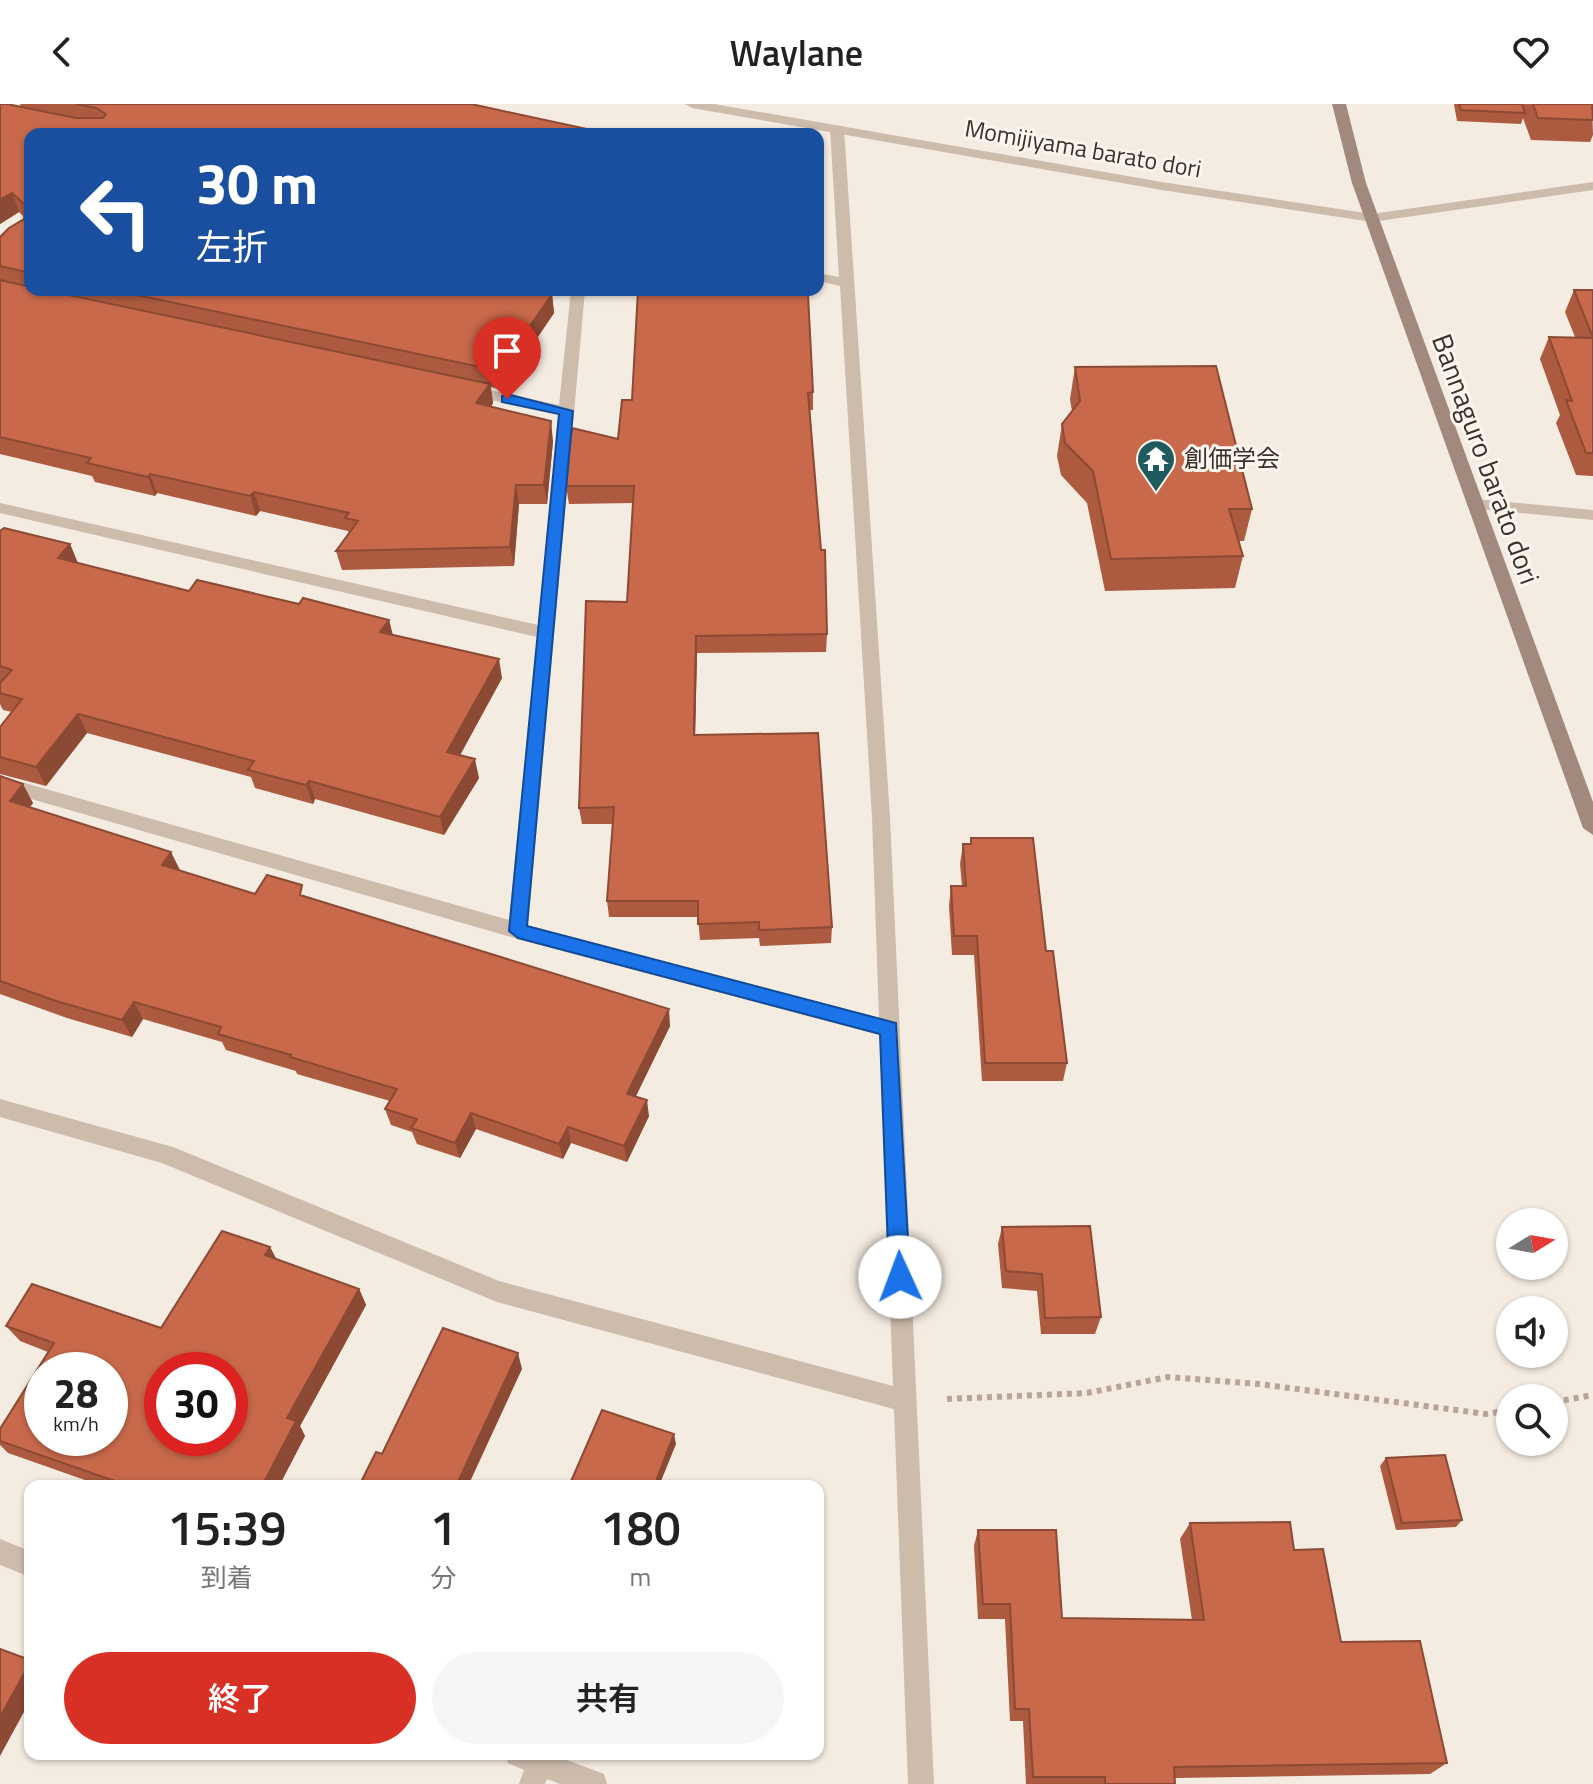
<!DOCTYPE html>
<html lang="ja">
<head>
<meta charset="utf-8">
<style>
  :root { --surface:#fff; --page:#f6f6f6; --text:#222; --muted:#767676; --accent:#d93025 }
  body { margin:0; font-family:"Titillium Web","Noto Sans JP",sans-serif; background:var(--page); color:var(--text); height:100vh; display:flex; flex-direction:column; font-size:30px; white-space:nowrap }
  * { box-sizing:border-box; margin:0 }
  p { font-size:26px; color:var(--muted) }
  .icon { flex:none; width:44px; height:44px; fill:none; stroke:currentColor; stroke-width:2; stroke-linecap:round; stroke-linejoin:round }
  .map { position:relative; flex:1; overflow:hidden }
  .side { position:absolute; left:24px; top:1376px; width:800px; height:280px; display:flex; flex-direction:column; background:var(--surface); border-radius:16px; box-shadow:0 2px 6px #0004 }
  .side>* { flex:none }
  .guide { position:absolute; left:24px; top:24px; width:800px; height:168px; border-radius:16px; box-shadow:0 2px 6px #0004; background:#1a4fa0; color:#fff; overflow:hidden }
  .needle { width:52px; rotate:79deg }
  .buttons { position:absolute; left:1496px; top:1104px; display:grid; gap:16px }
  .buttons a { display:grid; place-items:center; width:72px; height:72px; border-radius:50%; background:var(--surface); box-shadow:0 2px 6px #0004; font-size:40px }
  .speed { position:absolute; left:24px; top:1248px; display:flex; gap:16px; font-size:40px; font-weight:700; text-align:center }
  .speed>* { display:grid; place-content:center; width:104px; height:104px; border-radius:50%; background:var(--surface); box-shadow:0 2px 6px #0004; line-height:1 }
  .speed small { font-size:20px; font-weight:400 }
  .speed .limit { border:12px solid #d22; background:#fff; color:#111 }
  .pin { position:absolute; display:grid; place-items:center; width:68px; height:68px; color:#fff; margin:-82px -34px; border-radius:50% 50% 50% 0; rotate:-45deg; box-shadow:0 0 8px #0007 }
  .pin .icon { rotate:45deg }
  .me { position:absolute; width:88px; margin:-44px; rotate:358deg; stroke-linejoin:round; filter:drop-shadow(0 0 6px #0008) }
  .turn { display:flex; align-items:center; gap:28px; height:168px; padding:0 40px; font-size:36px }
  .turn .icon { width:104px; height:104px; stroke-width:2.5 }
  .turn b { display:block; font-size:56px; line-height:68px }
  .eta { display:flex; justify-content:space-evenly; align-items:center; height:136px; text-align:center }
  .eta b { font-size:48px; font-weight:600; line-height:56px }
  .button { display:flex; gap:16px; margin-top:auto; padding:16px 40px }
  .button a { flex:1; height:92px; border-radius:48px; background:var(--accent); color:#fff; font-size:32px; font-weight:600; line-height:92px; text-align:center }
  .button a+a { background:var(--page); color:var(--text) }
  header { display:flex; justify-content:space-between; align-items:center; height:104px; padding:0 40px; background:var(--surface); font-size:36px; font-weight:600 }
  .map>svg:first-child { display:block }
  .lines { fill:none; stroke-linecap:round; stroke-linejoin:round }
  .path { stroke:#b9a596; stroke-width:6; stroke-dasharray:5 5; stroke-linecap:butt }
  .minor { fill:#cdbbac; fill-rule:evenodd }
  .tertiary { fill:#cdbbac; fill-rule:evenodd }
  .secondary { fill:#a18a7d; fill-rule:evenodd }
  .wall { fill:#ac5a40 }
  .shaded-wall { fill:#8c4a34 }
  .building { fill:#c8694b; stroke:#8c4a34; stroke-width:2; fill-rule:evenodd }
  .route { fill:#1a73e8; stroke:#114b97; stroke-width:2 }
  .labels { text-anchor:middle; stroke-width:6; stroke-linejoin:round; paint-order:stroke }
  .far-street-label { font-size:24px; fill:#3b302b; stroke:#fbf5ee }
  .far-poi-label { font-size:24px; fill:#3b302b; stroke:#fbf5ee; text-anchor:start }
  .street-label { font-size:28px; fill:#3b302b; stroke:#fbf5ee }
</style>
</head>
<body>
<header><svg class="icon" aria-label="back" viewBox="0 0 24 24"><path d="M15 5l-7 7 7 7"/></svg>Waylane<svg class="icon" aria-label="heart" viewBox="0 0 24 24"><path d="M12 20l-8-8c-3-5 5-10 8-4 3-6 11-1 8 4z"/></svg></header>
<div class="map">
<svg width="1593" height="1680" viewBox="0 0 1593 1680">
  <rect width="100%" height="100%" fill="#f4ebe1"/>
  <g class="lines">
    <path class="path" d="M947,1295L1087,1289L1168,1273L1259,1280L1486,1310L1510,1306
      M1554,1298L1593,1291"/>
    <path class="minor" d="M837,21L844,25L890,713L934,1680H908L894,1305L497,1198L162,1059L0,1013V995L173,1043L499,1177L893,1282L880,931L518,835L0,686V672L509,816L537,533L0,409V399L538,521L559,310L466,291L458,286L466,281L559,301L571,186H585L528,822L879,914L872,713L840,182L818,177V169L839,173L830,25Z
      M1593,78V86L1372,118L1365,114L1372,110Z
      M1475,395L1593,406V416L1469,404L1467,400Z
      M0,1435L30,1447V1473L0,1461Z
      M504,1650H551L604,1670L607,1680H560L547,1675L545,1680H519L524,1666L508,1659Z"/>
    <path class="tertiary" d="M685,0H714L1162,78L1372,110L1379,114L1372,118L1162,86L692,4Z"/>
    <path class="secondary" d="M1332,0H1346L1366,79L1593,698V731L1583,724L1352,79Z"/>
  </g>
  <path class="wall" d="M20,0H471L30,30V186H523L520,190H552L554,209L502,286L491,283L493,299L491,303L553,337L547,400H519L514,462L342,466L336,447L349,429L348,427L260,407L256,412L157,389L155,392L95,378L92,372L0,350V133L24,115V113L19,108L0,120L21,3Z
    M1454,0H1592L1593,31L1590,38L1531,36L1523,14L1521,20L1457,17Z
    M1574,186H1593V372L1576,371L1556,319L1560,311L1540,255L1549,233H1575L1565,208Z
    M1075,263L1252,405L1244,437H1239L1243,452L1235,484L1105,487L1087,399L1061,371L1057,352L1062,320L1072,307L1070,295Z
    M813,288V306H810L827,530L826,548L697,549L695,631L832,823L831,839L760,842L759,834L700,836L698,813H609L607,797L613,720H582L579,704L627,498L633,399L569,400L566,382L618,335L622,296Z
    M0,427L70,440L78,459L189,487L299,500L389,516L392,530L502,574L460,651L479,674L444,731L315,695L313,700L255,684L251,673L87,629L46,682L0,670V623L12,608L3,606L0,600V579L1,578H0Z
    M0,672L33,699L29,704L179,766L255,790L306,792L670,922L636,992L649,1012L627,1058L571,1039L563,1055L476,1025L460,1054L417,1040L412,1028L391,1021L385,1005L390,997L297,970L296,967L226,946L222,938L143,915L132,933L67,914L0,890Z
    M971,734L1046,847L1067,959L1063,977H982L974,851H952L949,802L951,782H962L960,760L963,740H970Z
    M1002,1123L1101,1213L1095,1230H1041L1037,1187L1002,1184L998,1140Z
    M270,1143L276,1155L359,1185L366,1201L300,1322L305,1332L279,1382H102L8,1349L0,1341V1325L48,1248L20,1237L6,1222L161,1224Z
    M1386,1354L1462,1416L1456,1423L1396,1426L1380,1362Z
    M1190,1419L1294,1446L1341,1538L1447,1659L1430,1670L1175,1674V1680H1026L1023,1617H1010L1005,1515H978L974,1442L978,1426L1062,1514L1192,1516L1180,1435Z"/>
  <path class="shaded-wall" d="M12,89L19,108L0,120V96Z
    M506,186H523L506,210L503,190Z
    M552,190L554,209L502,286L499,267Z
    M490,280L493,299L480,319L476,299Z
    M551,317L553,337L547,400L544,381Z
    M150,370L157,389L155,392L148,373Z
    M516,381L519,400L514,462L510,443Z
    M254,388L260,407L256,412L250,392Z
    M70,440L78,460L58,454Z
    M389,516L394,535L380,528Z
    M696,532L697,549L695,638L694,621Z
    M499,555L502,574L452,666L447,648Z
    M78,610L87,629L46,682L36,663Z
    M475,655L479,674L444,731L440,713Z
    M309,677L315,695L313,700L306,681Z
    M23,680L33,699L20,716L10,697Z
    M171,748L180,766L162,761Z
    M134,898L143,915L132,933L122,916Z
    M669,905L670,922L629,1006L627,990Z
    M647,996L649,1012L627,1058L624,1042Z
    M471,1009L476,1025L460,1054L455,1039Z
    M568,1023L571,1039L563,1055L559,1040Z
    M270,1143L279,1160L265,1151Z
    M359,1185L366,1201L300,1322L305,1332L279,1382H262L287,1314Z
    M518,1249L522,1265L468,1382H456Z
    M674,1330L676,1340L659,1382H654Z
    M30,1559V1597L0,1652V1613Z"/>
  <path class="building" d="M1,0H7L76,14H103L106,10L96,4L76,0H471L610,30H30V169L0,162V133L9,124L24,115L25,101L12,89L0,96V1Z
    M1459,0H1522L1525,9L1461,6Z
    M1533,0H1592L1593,16L1538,14Z
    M0,176L30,183V186H45L490,280L476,299L551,317L544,381H516L510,443L336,447L358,417L345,414L349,409L254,388L250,392L150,370L148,373L87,359L91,354L0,333Z
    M113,186H506L503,190H552L499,267Z
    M638,186H802V191H808L813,288L808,289L821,446H825L827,530L696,532L694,621V631L818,629L832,823L759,826V818L698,820V797H607L614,703L579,704L586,497L627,498L634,382H566L572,324L618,335L622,296H632Z
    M1574,186H1593V349H1586L1566,296L1572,297L1549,233L1593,234Z
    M1216,262L1252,405H1229L1243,452L1111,455L1093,367L1065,339L1062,320L1080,297L1075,263Z
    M4,424L70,440L58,454L189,487L197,476L299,500L303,494L389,516L380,528L499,555L447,648L475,655L440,713L309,677L306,681L248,666L254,657L78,610L36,663L0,653V623L22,595L0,589V579L12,566L0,562V427Z
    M0,672L23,680L10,697L171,748L162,761L255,790L267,771L302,781L300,791L669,905L627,990L647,996L624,1042L568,1023L559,1040L471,1009L455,1039L411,1024L417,1015L385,1005L397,985L290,953L291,951L218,930L221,923L134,898L122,916L56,897L0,877Z
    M971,734H1033L1046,847H1053L1067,959H985L977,832H954L951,782H966L963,740H971Z
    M1090,1122L1101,1213L1045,1214L1042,1170L1006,1167L1002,1123Z
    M222,1127L270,1143L265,1151L359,1185L287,1314L296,1317L262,1382H129L0,1337V1325L54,1239L6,1222L32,1180L161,1224ZM42,1266H110V1334H42ZM162,1266H230V1334H162Z
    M443,1224L518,1249L456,1382H359L376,1348L382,1350Z
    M602,1306L674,1330L654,1382H569Z
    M1445,1351L1462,1416L1402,1419L1386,1354Z
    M1290,1418L1294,1446L1323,1445L1341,1538L1420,1537L1447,1659L1174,1663L1175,1680H1105V1673H1033L1029,1605H1015L1010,1500H983L978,1426H1056L1062,1514L1204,1516L1190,1419Z
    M0,1545L30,1556V1559L0,1613Z"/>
  <path class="route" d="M507,290L573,307L527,822L896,919L910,1173L907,1180H892L889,1173L880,930L518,834L509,827L559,310L502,298V292Z"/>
  <defs>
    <g id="temple-pin" transform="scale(2)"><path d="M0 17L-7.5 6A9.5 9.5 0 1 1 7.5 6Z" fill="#1f5a5e" stroke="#fbf5ee"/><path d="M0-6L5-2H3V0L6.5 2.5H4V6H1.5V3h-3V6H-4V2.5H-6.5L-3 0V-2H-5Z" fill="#fff"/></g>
  </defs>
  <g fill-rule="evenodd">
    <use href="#temple-pin" x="1156" y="355"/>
  </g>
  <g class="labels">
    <g class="far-street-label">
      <text transform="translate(1083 45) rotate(10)" y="8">Momijiyama barato dori</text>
    </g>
    <g class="far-poi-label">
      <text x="1184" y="363">創価学会</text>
    </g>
    <g class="street-label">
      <text transform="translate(1486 355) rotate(70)" y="10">Bannaguro barato dori</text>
    </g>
  </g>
</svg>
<div class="buttons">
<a><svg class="needle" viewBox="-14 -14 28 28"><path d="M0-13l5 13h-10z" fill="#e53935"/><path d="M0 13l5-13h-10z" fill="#767676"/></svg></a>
<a><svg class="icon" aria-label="sound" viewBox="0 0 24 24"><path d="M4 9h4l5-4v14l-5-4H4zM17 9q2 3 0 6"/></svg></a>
<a><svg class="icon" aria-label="search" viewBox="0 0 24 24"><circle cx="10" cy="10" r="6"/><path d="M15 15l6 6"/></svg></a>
</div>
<div class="speed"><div>28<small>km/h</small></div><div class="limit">30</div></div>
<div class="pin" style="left:507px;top:295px;background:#d93025"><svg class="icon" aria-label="arrive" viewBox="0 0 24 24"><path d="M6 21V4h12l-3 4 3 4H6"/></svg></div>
<svg class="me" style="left:900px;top:1173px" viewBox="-20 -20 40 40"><circle r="19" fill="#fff"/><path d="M0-13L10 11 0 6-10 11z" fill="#1a73e8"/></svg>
<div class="guide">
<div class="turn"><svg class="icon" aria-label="left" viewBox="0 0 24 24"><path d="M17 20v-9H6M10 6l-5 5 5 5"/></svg><div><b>30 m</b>左折</div></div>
</div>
<section class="side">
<div class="eta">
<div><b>15:39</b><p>到着</p></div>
<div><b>1</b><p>分</p></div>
<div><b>180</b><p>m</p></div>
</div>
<div class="button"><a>終了</a><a>共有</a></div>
</section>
</div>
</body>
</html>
